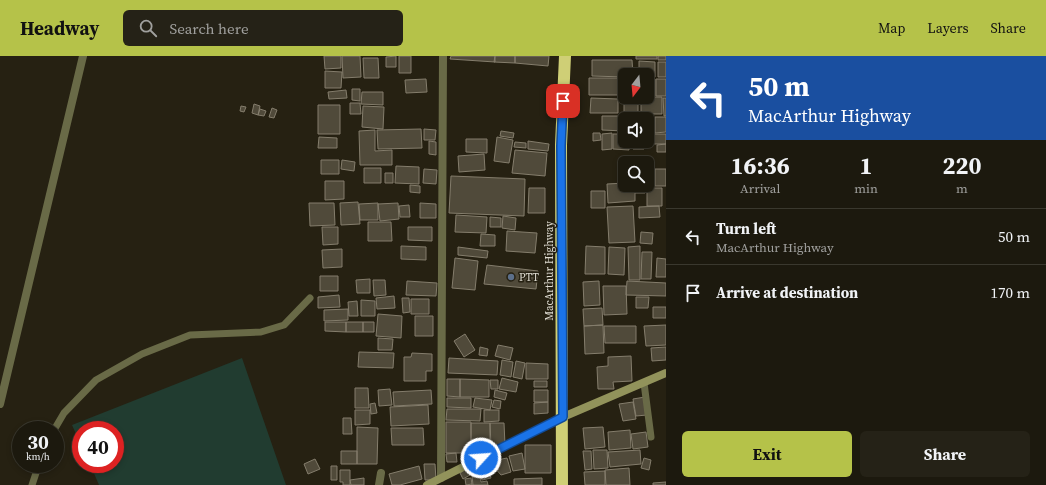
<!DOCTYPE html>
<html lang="en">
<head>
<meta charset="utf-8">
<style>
  :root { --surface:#1c190e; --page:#252217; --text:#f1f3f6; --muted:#a0a09e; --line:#3a382e; --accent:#b5c249 }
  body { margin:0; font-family:"Source Serif 4",serif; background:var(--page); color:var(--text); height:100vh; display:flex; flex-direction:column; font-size:15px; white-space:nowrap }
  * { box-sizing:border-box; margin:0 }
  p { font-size:13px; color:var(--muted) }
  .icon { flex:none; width:22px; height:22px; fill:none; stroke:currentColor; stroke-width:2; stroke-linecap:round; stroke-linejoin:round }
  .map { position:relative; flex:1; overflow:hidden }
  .drawer { display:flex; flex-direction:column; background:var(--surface); width:380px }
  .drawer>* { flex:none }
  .top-card { background:#1a4fa0; color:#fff; overflow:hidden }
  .needle { width:26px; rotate:196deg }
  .buttons { position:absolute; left:618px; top:12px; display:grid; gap:8px }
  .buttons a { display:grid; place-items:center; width:36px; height:36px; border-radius:6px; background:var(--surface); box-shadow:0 2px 6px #0003,0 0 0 1px var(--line); font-size:20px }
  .speed { position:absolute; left:12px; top:365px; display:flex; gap:8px; font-size:20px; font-weight:700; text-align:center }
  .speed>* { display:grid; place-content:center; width:52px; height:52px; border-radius:50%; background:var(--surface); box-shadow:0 2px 6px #0003,0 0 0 1px var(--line); line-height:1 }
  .speed small { font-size:10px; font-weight:400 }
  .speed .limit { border:6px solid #d22; background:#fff; color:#111 }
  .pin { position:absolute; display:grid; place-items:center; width:34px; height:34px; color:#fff; margin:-17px; border-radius:8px; box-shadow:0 2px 6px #0006 }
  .me { position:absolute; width:44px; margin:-22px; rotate:64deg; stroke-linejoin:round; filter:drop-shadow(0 0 3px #0008) }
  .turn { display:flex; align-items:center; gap:14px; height:84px; padding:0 16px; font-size:18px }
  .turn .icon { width:52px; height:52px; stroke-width:2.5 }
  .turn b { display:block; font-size:28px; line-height:34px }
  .eta { display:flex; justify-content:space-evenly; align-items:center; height:68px; text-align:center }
  .eta b { font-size:24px; font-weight:700; line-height:28px }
  .cta { display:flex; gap:8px; margin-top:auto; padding:8px 16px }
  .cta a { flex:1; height:46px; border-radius:6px; background:var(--accent); color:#111; font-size:16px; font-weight:700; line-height:46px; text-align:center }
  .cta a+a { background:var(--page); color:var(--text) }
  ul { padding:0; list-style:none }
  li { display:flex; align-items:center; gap:12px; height:56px; padding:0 16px; border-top:1px solid var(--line) }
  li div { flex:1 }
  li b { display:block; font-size:15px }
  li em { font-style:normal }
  header { display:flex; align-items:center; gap:24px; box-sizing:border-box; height:56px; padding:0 20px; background:var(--accent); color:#111 }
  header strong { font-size:19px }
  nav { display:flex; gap:22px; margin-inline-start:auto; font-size:14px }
  .search { width:280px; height:36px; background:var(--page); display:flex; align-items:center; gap:10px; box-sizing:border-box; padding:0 14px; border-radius:6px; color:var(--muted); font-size:15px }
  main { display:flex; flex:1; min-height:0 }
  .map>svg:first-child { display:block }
  .green { fill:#213c30 }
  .building { fill:#504a3a; stroke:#847d6c }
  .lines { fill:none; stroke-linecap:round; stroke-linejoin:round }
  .lane { stroke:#696a47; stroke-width:7 }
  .street { stroke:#696a47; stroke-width:8 }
  .secondary { stroke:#92935b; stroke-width:8 }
  .highway { stroke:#cfcf76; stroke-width:12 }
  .route-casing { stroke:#114b97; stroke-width:10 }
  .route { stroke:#1a73e8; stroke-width:7 }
  .service-dot { fill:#5c6f8a; stroke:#262112; stroke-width:1.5 }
  .labels { text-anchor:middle; stroke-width:3; stroke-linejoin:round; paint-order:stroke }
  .street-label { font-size:11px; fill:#dedbd1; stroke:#262112 }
  .poi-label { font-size:11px; fill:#dedbd1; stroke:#262112; text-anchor:start }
</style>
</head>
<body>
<header>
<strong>Headway</strong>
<div class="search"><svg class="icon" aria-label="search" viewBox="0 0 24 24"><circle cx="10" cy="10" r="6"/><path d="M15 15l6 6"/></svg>Search here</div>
<nav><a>Map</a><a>Layers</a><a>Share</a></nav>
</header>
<main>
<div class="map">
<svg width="666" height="429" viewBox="0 0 666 429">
  <rect width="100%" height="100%" fill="#262112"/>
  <path class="green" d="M242,302L286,429H99L90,408H115V374H81V389L72,369Z"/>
  <path class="building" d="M324,0H341V12L325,13Z
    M342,0H360L361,21L343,22Z
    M396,0V11H386V1Z
    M399,0H411V17H399Z
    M451,0H495V6L450,3Z
    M495,0H515V7L494,6Z
    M515,0H549L548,10L515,7Z
    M636,0H657V3H636Z
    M658,0H666V4H658Z
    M363,2H378L379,22H364Z
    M592,4H632L633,19H625V21L592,20Z
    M639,5L655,6V21L639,19Z
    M658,6H666V21H658Z
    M325,15L342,16L341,32H325Z
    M589,22H625V39H589Z
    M426,23L427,36L406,37L405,24Z
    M647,23H655V40L647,39Z
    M656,23H666V40H656Z
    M352,33H360V45L352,44Z
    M346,34L347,42L329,43L328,36Z
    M362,36H383V49L361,48Z
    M641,41H662V58H641Z
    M591,42L618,43V57H590Z
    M663,42H666V60H664Z
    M624,43H638V57H624Z
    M350,47H360L361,58H350Z
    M254,48L260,50L258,59L252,57Z
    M318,49H340V78H318Z
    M241,50L246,51L244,56L240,55Z
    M363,50L384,51L383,73L362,71Z
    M272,52L277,54L274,62L269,61Z
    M260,53L266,55L264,60L258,59Z
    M625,59H637V63H625Z
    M652,59L653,77H647V63H639V60Z
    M602,60H624V75L602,74Z
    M655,61H666V76L655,77Z
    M421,73L422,92L378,93L377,74Z
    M424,73L436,74L435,84H424Z
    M375,74V95L392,94V109H360L359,75Z
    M501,75L514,77L513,82L500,80Z
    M593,77H600L601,84L593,85Z
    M612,77V93L602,94V78Z
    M613,78H625V85H629V94L613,93Z
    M650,78H666V88H650Z
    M319,81L337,82V92H318Z
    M497,81L513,84L509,107L494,105Z
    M466,83H487V97L466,96Z
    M429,85L436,86V99L429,98Z
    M528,85L549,88L548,95L528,93Z
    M633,85H645L644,93H633Z
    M515,86L526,87V92L514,91Z
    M666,88V96H657V89Z
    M515,94L547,97L545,120L512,117Z
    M484,98L485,114L459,116L458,100Z
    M321,104H339V118H321Z
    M342,104L355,106L354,115L341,113Z
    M396,110L419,111V128L395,127Z
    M364,112H381V127H364Z
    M424,113L437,114L436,128L423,127Z
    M655,113H666V130H655Z
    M385,117H393V127H385Z
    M451,120L525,123L524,160L449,157Z
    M325,125H344V143L325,144Z
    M625,127V129H645V137H635V145L608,147L607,128Z
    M410,129L420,130V137L410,136Z
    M529,132H545V157H528Z
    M647,132H662V150H647Z
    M591,135H605V152H591Z
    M358,146L360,168L341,169L340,147Z
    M309,147H334L335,169L310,170Z
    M378,147V164H360L359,148Z
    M398,147L399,163L380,165L378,148Z
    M420,147L436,148V162H420Z
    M409,149L410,161H400L399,150Z
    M633,150L635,186L609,187L607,151Z
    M659,150L660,161L639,162V151Z
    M456,159L487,161L486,177L455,176Z
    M503,160L516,162L515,174L502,172Z
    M490,161L501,162V171H490Z
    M368,166H391L392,185H368Z
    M322,171H338V188L323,189Z
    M408,171H432V185L408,184Z
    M507,175L537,177L535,197L506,195Z
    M641,176L653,177L652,188L640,187Z
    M481,178L495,179V190H480Z
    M401,190L426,191V204L401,203Z
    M586,190L605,191V218H585Z
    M640,190V224H629L628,191Z
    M458,191L488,195L487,202L458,199Z
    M609,191L625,192L624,219L608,218Z
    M342,193V211L323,212L322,194Z
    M642,196H652L651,223H641Z
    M455,202L478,205L475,234L452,232Z
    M657,202L666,203V221H656Z
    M487,209L538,215L536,233L484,228Z
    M320,220H338V235H320Z
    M370,223V237H357L356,224Z
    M373,224H385L386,239L374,240Z
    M407,225L437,227L436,240L406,239Z
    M599,225L600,249L584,250L583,226Z
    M627,225L666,227V240L626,239Z
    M603,230H626L627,258L604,259Z
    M339,239L340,251L318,252V241Z
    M394,240L395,252L377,253L376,242Z
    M636,241H649L648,252H636Z
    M402,242H409L410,256L403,257Z
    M411,243H429V258H411Z
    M361,244L375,245V260H361Z
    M357,245L358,260H349L348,246Z
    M653,251H666V262H653Z
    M602,252L603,269L584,270L583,253Z
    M348,253V264L324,265V254Z
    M378,258L402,260L401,282L376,280Z
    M415,260H433V280H415Z
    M325,266H346V276L325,275Z
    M346,266H363V276H346Z
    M363,266H374V276H363Z
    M603,269L604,297L585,298L584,270Z
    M666,269V289L646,290L644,270Z
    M604,270H636V287H605Z
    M465,278L475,294L464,301L454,285Z
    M378,282L393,283L392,294H378Z
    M498,289L513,292L510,304L495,300Z
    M480,291L488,293L487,300L479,299Z
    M666,291V304L652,305L651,292Z
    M359,296L394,297L393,312L358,311Z
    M412,297L432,298V315H426V325H404V301H411Z
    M631,300L632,325L613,326L614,333H598L597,311L608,310V301Z
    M449,302L498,305L497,319L448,317Z
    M502,304L513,306L511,321L500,319Z
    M516,305L525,307L522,323L513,321Z
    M526,307L548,308V323H526Z
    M502,322L518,326L516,336L499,333Z
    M447,323H460V341L447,340Z
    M460,323L489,324V341H460Z
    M490,324H498V333H491Z
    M534,325H547V331H534Z
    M355,332H368L369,352H355Z
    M390,333L392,349L379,350L378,334Z
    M431,334L432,348L394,350L393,336Z
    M495,334L507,337L505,344L494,341Z
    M534,334H548V346H534Z
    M645,341L647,359L636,360L633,343Z
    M447,342H471V352L447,351Z
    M475,342L492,344L490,354L473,351Z
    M494,344L501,345L500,353L492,351Z
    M548,346V357L534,358V347Z
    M633,346L636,363L623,365L619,348Z
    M375,347L377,357L371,358L370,348Z
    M428,349L429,368L391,370L390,351Z
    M447,353H481L480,365L446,364Z
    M355,354H370V368L355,369Z
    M484,354H499V365L484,366Z
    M343,362H351L352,378H343Z
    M446,366H471V397H446Z
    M471,367H490V385L471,384Z
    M490,367H504L505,389L491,390Z
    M357,371L378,372L377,408H357Z
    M603,371L605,391L585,393L583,372Z
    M391,372H423L424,389H392Z
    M630,374L631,392L609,394L608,376Z
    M646,376L648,391L633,393L631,378Z
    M525,389H551V417H525Z
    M593,394H607L608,412L594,413Z
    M640,394L641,408L610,411L608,396Z
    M341,395H357V408H341Z
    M583,395H591L592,413L585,414Z
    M456,397L457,406H447L446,398Z
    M522,397L525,413L513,415L509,400Z
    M491,401L495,412L480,416L477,406Z
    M507,402L511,416L501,419L495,412L497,404Z
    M644,402L651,404L649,414L641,412Z
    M315,403L320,413L308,418L304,408Z
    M476,407L478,414L469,417L467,410Z
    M424,408H435L436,424H425Z
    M331,410H337V424H331Z
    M419,410L422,423L400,429H392L389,418Z
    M629,412L630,429H606L605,414Z
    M466,413L470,419L463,423L460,417Z
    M340,414H350V429H343V426H340Z
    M605,415V429H585L584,416Z
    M489,416L491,422L482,424L480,418Z
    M480,419L481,426L487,425L488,429H471H473L472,420Z
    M364,422V429H351L350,424Z
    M471,422L472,428L466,429L465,423Z
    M542,422V429H514V423Z
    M666,426V429H653V427Z"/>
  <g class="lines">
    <path class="lane" d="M644,327L651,381
      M54,374L64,357L96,324L142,298L190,279L261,276L284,269L310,242
      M32,429L39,408"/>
    <path class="street" d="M0,348L83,0
      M441,422L443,0
      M379,429L381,417"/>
    <path class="secondary" d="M427,429L563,361L666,317"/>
    <path class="highway" d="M562,429L561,89L565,0"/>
  </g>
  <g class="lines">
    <g class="route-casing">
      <path id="route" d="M481,402L563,361L561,90L563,45"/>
    </g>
    <use href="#route" class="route"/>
  </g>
  <circle class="service-dot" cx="511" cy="221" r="4"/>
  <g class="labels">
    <g class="street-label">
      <text transform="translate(549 215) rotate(-90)" y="4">MacArthur Highway</text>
    </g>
    <g class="poi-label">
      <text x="519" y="225">PTT</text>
    </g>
  </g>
</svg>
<div class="buttons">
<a><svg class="needle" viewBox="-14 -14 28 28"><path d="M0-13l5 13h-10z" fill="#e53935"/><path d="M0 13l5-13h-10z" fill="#a0a09e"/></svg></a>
<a><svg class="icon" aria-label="sound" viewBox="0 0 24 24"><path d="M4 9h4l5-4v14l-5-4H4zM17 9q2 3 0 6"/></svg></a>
<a><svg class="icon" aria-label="search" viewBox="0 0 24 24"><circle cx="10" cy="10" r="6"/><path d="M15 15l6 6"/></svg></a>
</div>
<div class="speed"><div>30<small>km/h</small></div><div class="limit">40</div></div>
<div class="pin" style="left:563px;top:45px;background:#d93025"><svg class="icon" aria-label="arrive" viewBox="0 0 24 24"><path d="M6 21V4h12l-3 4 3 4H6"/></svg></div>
<svg class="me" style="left:481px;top:402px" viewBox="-20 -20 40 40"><circle r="17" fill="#1a73e8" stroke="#fff" stroke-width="3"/><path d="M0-11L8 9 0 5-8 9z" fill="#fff"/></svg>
</div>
<section class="drawer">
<div class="top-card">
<div class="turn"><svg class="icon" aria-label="left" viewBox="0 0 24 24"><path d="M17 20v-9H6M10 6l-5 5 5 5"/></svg><div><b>50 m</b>MacArthur Highway</div></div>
</div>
<div class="eta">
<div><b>16:36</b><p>Arrival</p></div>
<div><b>1</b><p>min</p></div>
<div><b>220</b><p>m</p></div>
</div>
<ul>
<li><svg class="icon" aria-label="left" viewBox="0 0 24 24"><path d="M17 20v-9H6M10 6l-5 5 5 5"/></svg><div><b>Turn left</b><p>MacArthur Highway</p></div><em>50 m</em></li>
<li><svg class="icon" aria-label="arrive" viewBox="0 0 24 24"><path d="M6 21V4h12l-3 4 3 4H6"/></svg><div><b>Arrive at destination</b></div><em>170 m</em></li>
</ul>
<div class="cta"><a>Exit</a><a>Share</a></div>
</section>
</main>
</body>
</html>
